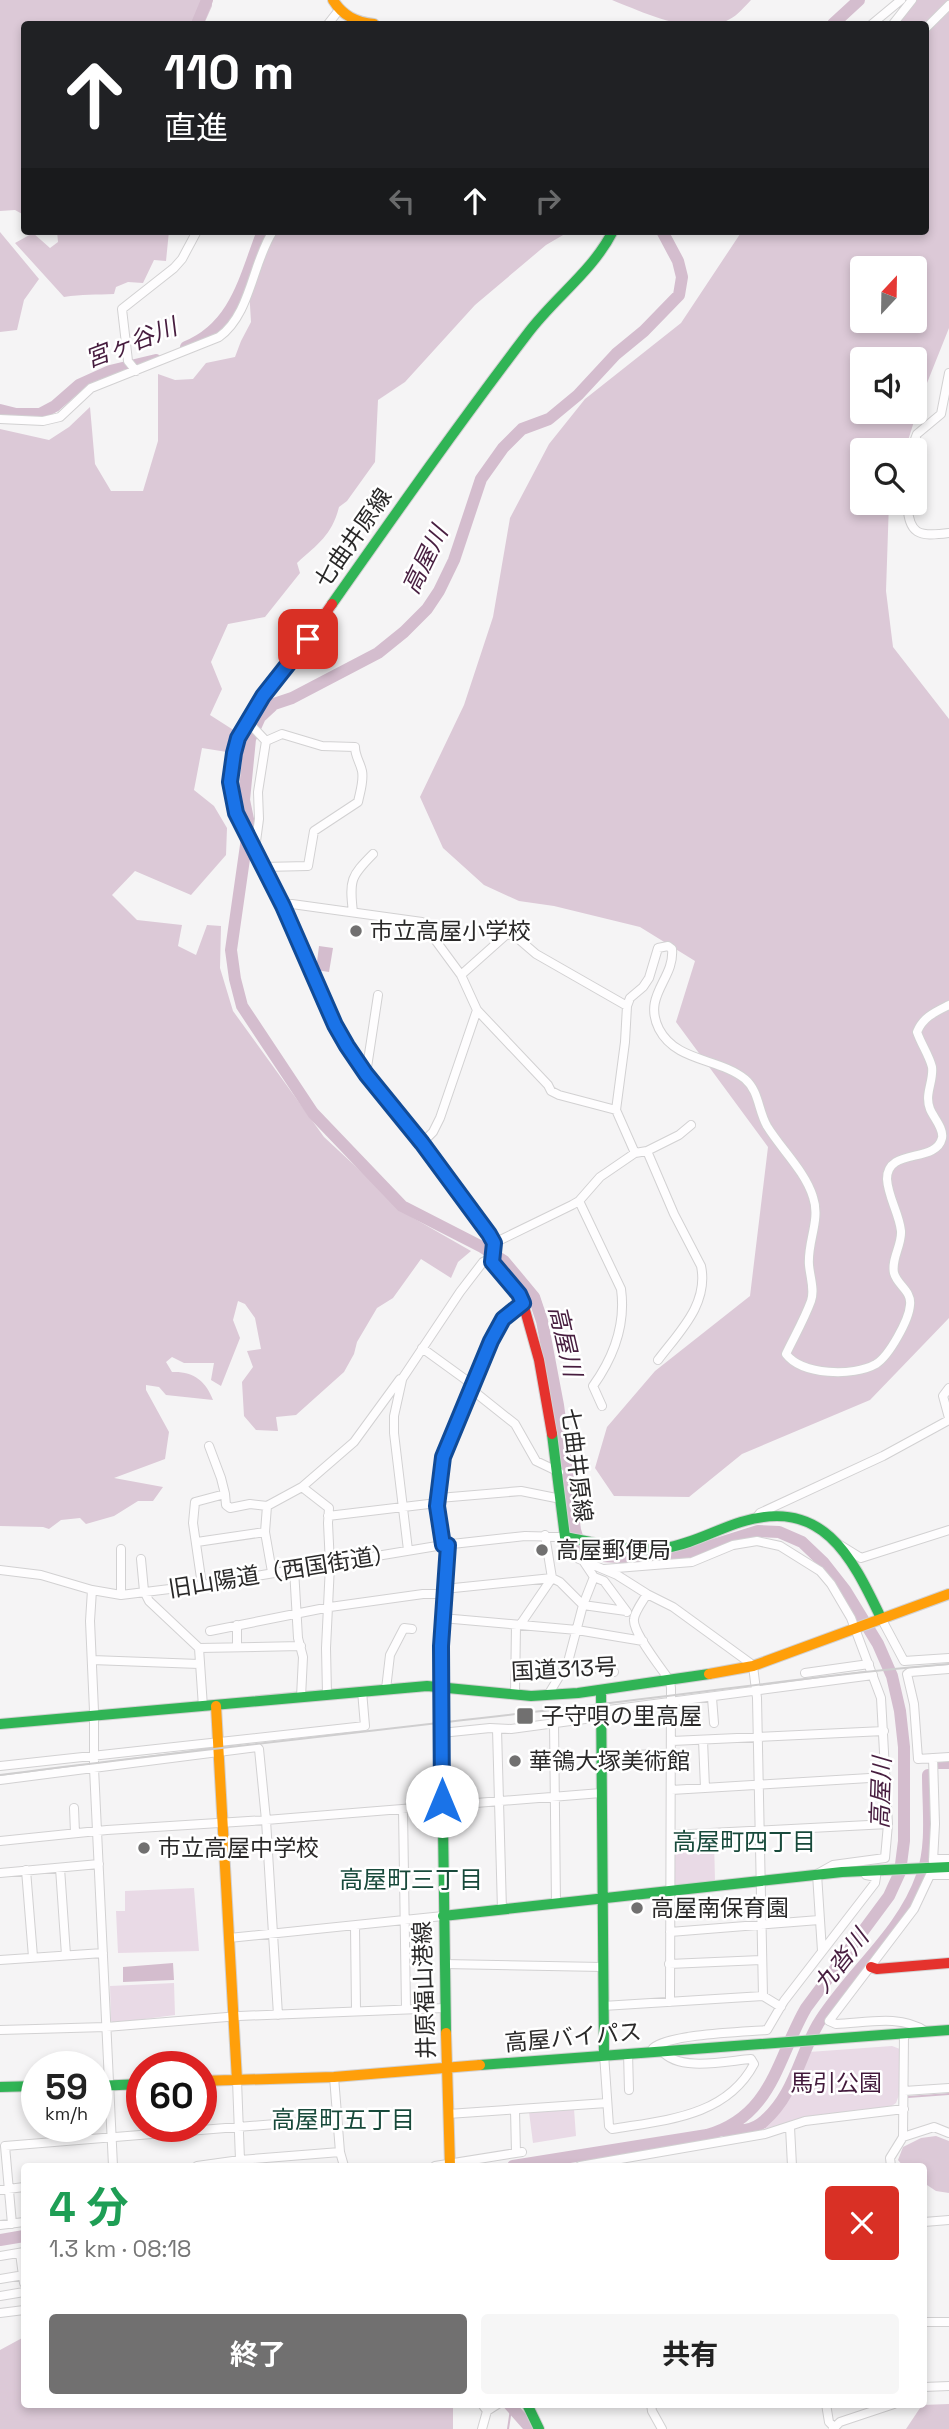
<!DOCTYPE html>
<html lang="ja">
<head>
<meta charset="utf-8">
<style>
  :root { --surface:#fff; --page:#f6f6f6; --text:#222; --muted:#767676; --accent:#717070 }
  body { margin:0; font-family:"Space Grotesk","Noto Sans JP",sans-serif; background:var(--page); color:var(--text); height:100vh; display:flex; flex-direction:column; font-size:26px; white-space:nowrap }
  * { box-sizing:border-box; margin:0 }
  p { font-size:23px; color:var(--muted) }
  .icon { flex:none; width:38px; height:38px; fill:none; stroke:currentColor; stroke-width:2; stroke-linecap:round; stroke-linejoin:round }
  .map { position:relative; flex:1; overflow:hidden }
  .panel { position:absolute; left:21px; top:2163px; width:906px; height:245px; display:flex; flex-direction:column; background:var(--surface); border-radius:7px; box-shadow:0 4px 10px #0003 }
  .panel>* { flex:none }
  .hud { position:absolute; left:21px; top:21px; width:908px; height:214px; border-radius:7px; box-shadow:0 4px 10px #0003; background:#202124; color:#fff; overflow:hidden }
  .needle { width:46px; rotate:22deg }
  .tools { position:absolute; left:850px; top:256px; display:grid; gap:14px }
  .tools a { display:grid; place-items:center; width:77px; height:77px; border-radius:7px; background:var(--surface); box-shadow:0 4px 10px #0003; font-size:35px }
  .speed { position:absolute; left:21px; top:2051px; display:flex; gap:14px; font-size:35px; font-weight:700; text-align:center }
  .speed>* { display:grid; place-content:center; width:91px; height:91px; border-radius:50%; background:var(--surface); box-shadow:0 4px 10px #0003; line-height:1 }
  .speed small { font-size:18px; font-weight:400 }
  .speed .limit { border:10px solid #d22; background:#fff; color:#111 }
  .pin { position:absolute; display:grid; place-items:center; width:60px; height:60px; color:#fff; margin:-30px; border-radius:14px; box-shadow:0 4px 10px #0006 }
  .me { position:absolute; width:77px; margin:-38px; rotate:0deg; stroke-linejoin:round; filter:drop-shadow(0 0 5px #0008) }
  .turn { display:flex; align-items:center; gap:24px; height:147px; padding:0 28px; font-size:32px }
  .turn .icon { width:91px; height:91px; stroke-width:2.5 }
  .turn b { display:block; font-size:49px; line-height:60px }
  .lanes { display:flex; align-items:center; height:66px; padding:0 28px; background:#0003; justify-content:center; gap:35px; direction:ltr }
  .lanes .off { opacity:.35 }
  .round { display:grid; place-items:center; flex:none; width:74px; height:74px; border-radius:7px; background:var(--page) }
  .head { display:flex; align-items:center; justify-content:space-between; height:119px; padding:0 28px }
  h1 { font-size:42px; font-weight:700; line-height:52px; color:#1e9e55 }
  .primary-button { display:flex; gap:14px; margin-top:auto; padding:14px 28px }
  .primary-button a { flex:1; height:80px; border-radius:7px; background:var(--accent); color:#fff; font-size:28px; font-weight:700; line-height:80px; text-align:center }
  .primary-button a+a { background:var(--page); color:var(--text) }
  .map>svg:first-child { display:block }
  .green { fill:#e9dae6 }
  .forest { fill:#dcc9d7; fill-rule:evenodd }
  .water { fill:#d4bdce }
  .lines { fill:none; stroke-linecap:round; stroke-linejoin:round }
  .stream { stroke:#d4bdce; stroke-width:2 }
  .river { stroke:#d4bdce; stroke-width:12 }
  .street-casing { stroke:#d2d1d2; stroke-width:10 }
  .fast-casing { stroke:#d2d1d2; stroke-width:12 }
  .slow-casing { stroke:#d2d1d2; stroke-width:12 }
  .jam-casing { stroke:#d2d1d2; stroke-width:12 }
  .street { stroke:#fefdfe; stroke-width:8 }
  .fast { stroke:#30b455; stroke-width:10 }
  .slow { stroke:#ff9f0a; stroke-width:10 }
  .jam { stroke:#e5322d; stroke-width:10 }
  .rail { stroke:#cfcecf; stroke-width:2 }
  .route-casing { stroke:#114b97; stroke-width:18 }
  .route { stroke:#1a73e8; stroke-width:12 }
  .poi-dot { fill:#717070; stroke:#fff; stroke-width:2.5 }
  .labels { text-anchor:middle; stroke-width:5; stroke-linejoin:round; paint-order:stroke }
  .street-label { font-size:23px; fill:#2a2929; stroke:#fff }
  .poi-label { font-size:23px; fill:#2a2929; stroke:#fff; text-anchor:start }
  .park-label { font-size:23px; fill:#42193b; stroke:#fff }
  .water-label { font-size:24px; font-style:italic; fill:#471d3f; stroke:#fff }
  .neighbourhood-label { font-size:24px; fill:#184a3b; stroke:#fff }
</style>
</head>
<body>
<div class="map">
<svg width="949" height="2429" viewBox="0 0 949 2429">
  <rect width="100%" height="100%" fill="#f5f4f5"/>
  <path class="green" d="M714,1839L715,1881L673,1885L674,1841Z
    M194,1888L199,1951L118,1953L116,1911H125V1891Z
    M174,1983L175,2015L114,2023L111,2021L110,1986Z
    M892,2046L900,2049L899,2095L896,2103L886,2110L766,2130L763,2125C788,2107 797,2080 809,2052Z
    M574,2109L576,2136L533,2143L529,2112Z"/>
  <path class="forest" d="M0,0H212V6L204,24H24V215L15,210L0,211Z
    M612,0H751C745,6 738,15 730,19C696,38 645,13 612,0Z
    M909,0H949V328L923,393L905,450H863V502H889L886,591L893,647L949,719V1318L870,1400L742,1454L689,1497L614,1496L595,1468L607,1427L655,1371L750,1296L768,1147L676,1022L695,961L640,927L554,906L519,901L484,885L443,848L420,797L464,705L493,617L510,518L549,444L585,399L681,323L742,231H926V24H889ZM863,268H915V320H863ZM863,359H915V411H863Z
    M57,231H169L166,261L154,260L143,283L128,282L116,287L114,294C96,295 82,294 64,297L15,243L33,233L50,248L58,242Z
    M276,231H570L546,245L475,305L405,382L378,400L375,462L347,501L339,507C332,535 318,544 297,563L300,573L265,617L228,624L211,662L222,689L210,715L235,731L227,752L202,748L194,790L214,806L227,828L226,855L191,895L135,871L112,895L137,920L182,925L178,946L196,955L207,925L221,926L220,968L233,1011L324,1137L408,1215L471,1251L458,1262L451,1278L421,1259L393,1298L377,1308L357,1342L354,1354L344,1372L296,1415L276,1417L278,1431L256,1430L244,1416L242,1382L253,1367L247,1351L261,1349L255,1318L245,1304L238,1301L233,1320L240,1338L221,1386L211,1380L214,1363H184L172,1357L166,1362L172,1372C193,1371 206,1381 213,1400L166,1395L159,1387L146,1385V1390L169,1432L165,1459L114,1478L163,1487L153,1501H138L114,1516L86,1524L80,1518L61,1520L49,1529L43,1527L0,1526V429L49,440L69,427L90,407L95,464L111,491H143L158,441V374L175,380L193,379L206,363L235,357L241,341L251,322L249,289Z
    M0,232L39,279L24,300L17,330L0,332Z
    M936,2136L949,2141V2193L936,2191L924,2183V2166H903L898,2160L903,2147L921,2138Z
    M24,2337V2404L453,2405V2429H0V2350Z
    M949,2404V2429H906L922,2405Z"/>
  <path class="water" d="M319,946L333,948L329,972L316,970Z
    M173,1963L174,1980L123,1982V1967Z"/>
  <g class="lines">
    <path class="stream" d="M908,2097L949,2094
      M750,2130L765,2127
      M508,2429L511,2409"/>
    <path class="river" d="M197,24L207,0
      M833,24L859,0
      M186,347C236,327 245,277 263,231
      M0,410L16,414H40L55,406L79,385L110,371L156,360
      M938,1763H949
      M724,2130C739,2131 752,2132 764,2121C794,2095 799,2057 818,2024C849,1973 902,1934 922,1876C933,1845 928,1808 928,1775
      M513,2166L707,2135C773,2116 777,2058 806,2008L889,1896L900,1872L904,1841V1747L900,1711L892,1676L878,1644L845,1590L823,1562L802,1542L779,1532L758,1531L685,1554L636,1558L602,1556L590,1553L580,1546L575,1530L558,1405L542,1321L534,1297L504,1261L482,1247L402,1206L313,1113L242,1006L235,979L231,950L249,824L244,800L250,739L260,717L274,704L292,698L378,653L404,632L427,609L439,591L454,560L481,479L503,448L522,429L549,419L578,395L616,354L644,331L679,295L682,277L678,261L662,231
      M0,2240L24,2236
      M509,2404L531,2429"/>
    <g class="street-casing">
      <path id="street" d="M328,24L339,10
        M872,24L901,0
        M893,24L912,0
        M926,28L949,5
        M136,371L128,361L122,309L174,268L182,259L197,231
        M0,419L43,421L60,417L91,388L219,337C251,314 252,263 273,231
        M911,450L917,434L941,414L949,373
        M907,502C909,535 918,537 949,533
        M247,721L266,741L258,792L259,819L255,849
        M263,867L308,866L314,831L358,802C360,792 364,781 362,771C360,762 355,756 355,747L322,746L282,734L266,741
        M283,906L292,904L422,922L461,975L477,1010L548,1085L551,1091L559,1095L616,1110
        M353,912C349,880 351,876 373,854
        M461,975L507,934L515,936L536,954L627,1006
        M366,1074L378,995
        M422,1143L433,1132L440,1118L477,1010
        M647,1151L674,1214L701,1266C709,1304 679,1332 658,1360
        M635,1153L616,1110L625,1042L627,1006L630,998L643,987L649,978L658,948L668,946L672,949C675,979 642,995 659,1029C676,1062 719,1058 745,1079C759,1091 758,1110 767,1126C781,1149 805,1171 813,1197C821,1220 807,1242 809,1265C810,1277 815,1290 811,1301C804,1320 794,1337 786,1354C802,1375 853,1377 876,1364C889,1356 909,1320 910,1305C912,1291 897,1285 894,1273C891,1259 902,1245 901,1231C899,1213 888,1197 887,1179C887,1147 936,1164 942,1138C944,1128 933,1117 930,1109C924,1094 934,1081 932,1067C929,1055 921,1044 917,1032C923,1017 935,1012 949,1005
        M579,1201L621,1289C626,1325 613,1358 593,1386L602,1406
        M494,1243L572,1205L579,1201L600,1177L635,1153L647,1151L679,1135L691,1125
        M422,1348L473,1385
        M402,1380L394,1416V1433L408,1550
        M949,1388L943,1396L949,1418
        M471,1389L515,1424L536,1461L559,1472
        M209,1446L221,1478L225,1494
        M302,1487L329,1508L328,1523L330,1565L326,1648L327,1694
        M439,1498L521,1491L561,1499
        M267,1506L265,1532L272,1572
        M328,1516L437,1503
        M757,1517L760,1513L883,1456L949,1420
        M545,1535L552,1578L560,1582L583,1605L626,1611
        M197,1542L265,1532
        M443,1545L437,1503L443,1457L491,1341L503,1319L523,1303
        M840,1545L861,1558L949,1530
        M121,1549V1595
        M141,1559L144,1591L149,1601L199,1648L203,1707
        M584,1562L594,1577L604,1581L627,1612
        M294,1569L298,1638L303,1657L301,1697
        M604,1569L692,1562L733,1545L757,1541L780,1546L820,1571L831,1584L851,1618L881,1698L888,1824L885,1858L833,1865L817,1874
        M0,1570L41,1575L92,1590L121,1595L202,1585L443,1545L525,1536L565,1537L579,1559L617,1575L647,1594L673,1607L750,1663L753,1666L757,1698L763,1996L603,2006
        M202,1585L193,1523L195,1502L225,1494L226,1505L230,1508L250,1504L267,1506L302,1487L354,1442L400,1379H402L460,1292L483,1262L491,1258
        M444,1589L552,1578
        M92,1590L90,1621L94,1711V1768L113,2166
        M647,1594C643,1601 635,1611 634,1619C632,1632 662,1669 670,1681L671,1688L670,2002
        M442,1618L577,1630L643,1641
        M881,1618L904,1661L949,1658
        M237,1625V1643
        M520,1625L552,1578
        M210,1631L330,1607L423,1594H444
        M199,1648L301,1646
        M92,1660L199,1664
        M568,1662L614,1672
        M949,1669L910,1672L907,1674L914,1704L918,1759L949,1757
        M805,1673L869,1664
        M441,1687L442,1618L448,1545
        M386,1689L390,1655L404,1628L412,1629
        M515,1695L516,1625
        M548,1695L568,1662L583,1605L594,1577
        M712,1698L714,1723
        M601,1711L873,1675
        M554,1722L556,1904
        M497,1729L502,1910
        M441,1733L490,1728L511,1729L600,1717
        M703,1740L705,1788
        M672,1741L884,1731
        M600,1757L671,1753
        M0,1766L365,1726L362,1691
        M0,1780L257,1747L259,1749L266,1820L278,2015
        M671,1790L886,1777
        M74,1808L75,1833
        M403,1809L406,2009
        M671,1835L888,1824
        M0,1841L107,1830L266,1820L601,1793
        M933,1859H949
        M933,1861L935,1824L933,1758
        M60,1868L66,1955
        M26,1870L33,1957
        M0,1873L99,1864
        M817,1874L822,1951
        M355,1926L356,2011
        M670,1932L819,1920
        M229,1938L443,1916
        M0,1960L103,1953
        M444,1964L602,1967
        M669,1964L761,1960
        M763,1996L781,2007
        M0,2030L106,2027L239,2016L445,2008
        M925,2031C900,2014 865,2023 836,2024L829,2021L914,1909L930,1875H949
        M653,2048C670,2034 742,2032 767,2030L784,2001L875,1883L876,1877L866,1875
        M628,2053L629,2090
        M604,2054L609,2126L612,2129C665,2120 726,2117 754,2064L751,2059C726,2061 679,2072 662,2051
        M334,2077L340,2152L344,2166
        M237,2080L240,2160
        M904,2091L949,2088
        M515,2110L516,2153
        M448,2114L607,2103
        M790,2127L792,2166
        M903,2137L934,2127L949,2133
        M197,2166L240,2160L340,2152
        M435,2166L522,2152
        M580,2166L765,2134L805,2121L904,2109
        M891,2166L890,2158L903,2137L904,2034
        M0,2190L24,2187
        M924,2222L949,2220
        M12,2224L5,2146L337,2119
        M0,2225L24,2222
        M20,2253L24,2283
        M0,2256L24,2252
        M0,2279L24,2275
        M0,2296L24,2292
        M0,2313L24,2310
        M924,2322H949
        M924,2387L949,2386
        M482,2404L487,2411L482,2429
        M651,2404L652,2411L662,2429
        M826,2404L829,2422L834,2427
        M487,2411L498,2404
        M833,2429L840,2422L894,2404"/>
    </g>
    <g class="fast-casing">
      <path id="fast" d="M332,604C396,513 460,422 528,333C555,297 592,272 613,231
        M234,800L236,813L283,906L335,1025L347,1046L366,1074L422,1143L481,1223
        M552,1434L565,1537C598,1543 632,1553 665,1548C692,1544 715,1530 741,1522C822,1497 851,1555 881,1618
        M441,1687L446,2033
        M601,1690L604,2054
        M0,1724L427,1686L531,1696L578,1693L709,1674
        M443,1916L842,1872L949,1867
        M480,2065L949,2030
        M96,2086L142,2084
        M0,2087L37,2086
        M527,2404L539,2429"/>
    </g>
    <g class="slow-casing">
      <path id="slow" d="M333,0C343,16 356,22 374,24
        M709,1674L753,1666L949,1594
        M216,1706L237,2080
        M446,2033L450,2166
        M201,2081L334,2077L480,2065"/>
    </g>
    <g class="jam-casing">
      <path id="jam" d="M234,800C225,747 254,711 284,672C301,650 316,627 332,604
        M481,1223L494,1243L492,1263L523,1303L539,1360L552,1434
        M871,1967L877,1969L949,1963"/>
    </g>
    <use href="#street" class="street"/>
    <use href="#fast" class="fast"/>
    <use href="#slow" class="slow"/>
    <use href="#jam" class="jam"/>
    <path class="rail" d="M0,1775C200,1749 401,1728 601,1704C717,1691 832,1673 949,1664"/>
  </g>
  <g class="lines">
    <g class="route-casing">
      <path id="route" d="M308,639L263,696L238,738L234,753L230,782L236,813L283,906L335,1025L347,1046L366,1074L422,1143L489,1234L494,1243L492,1262L519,1294L523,1303L503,1319L491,1341L443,1457L437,1506L443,1545H448L441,1646L442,1801"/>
    </g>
    <use href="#route" class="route"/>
  </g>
  <g class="poi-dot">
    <circle cx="356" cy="931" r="7"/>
    <circle cx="542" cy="1550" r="7"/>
    <rect x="516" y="1707" width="18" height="18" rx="3.5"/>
    <circle cx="515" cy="1761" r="7"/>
    <circle cx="144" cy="1848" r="7"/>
    <circle cx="637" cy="1908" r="7"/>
  </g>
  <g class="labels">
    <g class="street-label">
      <text transform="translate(353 538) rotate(-55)" y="8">七曲井原線</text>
      <text transform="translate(577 1465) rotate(83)" y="8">七曲井原線</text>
      <text transform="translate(282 1571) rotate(-9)" y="8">旧山陽道（西国街道）</text>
      <text transform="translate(564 1669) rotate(-3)" y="8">国道313号</text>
      <text transform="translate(424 1990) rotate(-92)" y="8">井原福山港線</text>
      <text transform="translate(573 2037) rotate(-5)" y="8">高屋バイパス</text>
    </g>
    <g class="poi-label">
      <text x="370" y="939">市立高屋小学校</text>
      <text x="556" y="1558">高屋郵便局</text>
      <text x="541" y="1724">子守唄の里高屋</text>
      <text x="529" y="1769">華鴒大塚美術館</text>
      <text x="158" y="1856">市立高屋中学校</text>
      <text x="651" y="1916">高屋南保育園</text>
    </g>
    <g class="park-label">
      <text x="836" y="2091">馬引公園</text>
    </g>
    <g class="water-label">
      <text transform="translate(131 343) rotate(-21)" y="8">宮ヶ谷川</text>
      <text transform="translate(425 560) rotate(-64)" y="8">高屋川</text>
      <text transform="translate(565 1341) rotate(77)" y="8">高屋川</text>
      <text transform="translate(881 1793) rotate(-88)" y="8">高屋川</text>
      <text transform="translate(841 1961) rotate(-52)" y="8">九沓川</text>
    </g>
    <g class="neighbourhood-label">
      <text x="744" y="1850">高屋町四丁目</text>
      <text x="411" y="1888">高屋町三丁目</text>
      <text x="343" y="2128">高屋町五丁目</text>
    </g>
  </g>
</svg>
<div class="tools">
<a><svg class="needle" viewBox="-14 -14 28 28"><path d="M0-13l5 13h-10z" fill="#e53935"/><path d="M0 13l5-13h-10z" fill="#767676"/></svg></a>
<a><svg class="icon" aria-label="sound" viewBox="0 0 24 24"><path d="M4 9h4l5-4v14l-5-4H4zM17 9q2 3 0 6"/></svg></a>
<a><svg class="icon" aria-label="search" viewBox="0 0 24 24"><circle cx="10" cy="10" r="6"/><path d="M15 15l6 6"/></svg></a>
</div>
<div class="speed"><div>59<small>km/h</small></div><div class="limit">60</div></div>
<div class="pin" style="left:308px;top:639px;background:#d93025"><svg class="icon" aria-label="arrive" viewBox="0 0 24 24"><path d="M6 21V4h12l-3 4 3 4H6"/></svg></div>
<svg class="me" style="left:442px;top:1801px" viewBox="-20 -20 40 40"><circle r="19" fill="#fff"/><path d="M0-13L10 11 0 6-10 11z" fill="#1a73e8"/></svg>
<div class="hud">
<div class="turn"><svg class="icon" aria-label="ahead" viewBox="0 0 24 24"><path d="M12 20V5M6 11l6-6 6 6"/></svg><div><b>110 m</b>直進</div></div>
<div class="lanes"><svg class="icon off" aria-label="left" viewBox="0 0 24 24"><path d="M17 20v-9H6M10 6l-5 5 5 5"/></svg><svg class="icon" aria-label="ahead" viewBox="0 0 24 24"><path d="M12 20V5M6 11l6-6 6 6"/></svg><svg class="icon off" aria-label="right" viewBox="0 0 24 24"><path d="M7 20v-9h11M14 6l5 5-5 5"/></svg></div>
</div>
<section class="panel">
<div class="head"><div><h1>4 分</h1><p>1.3 km · 08:18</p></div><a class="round" style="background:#d93025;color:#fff"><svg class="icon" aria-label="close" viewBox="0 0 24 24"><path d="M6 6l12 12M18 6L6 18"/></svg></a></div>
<div class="primary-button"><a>終了</a><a>共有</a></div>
</section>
</div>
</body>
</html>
